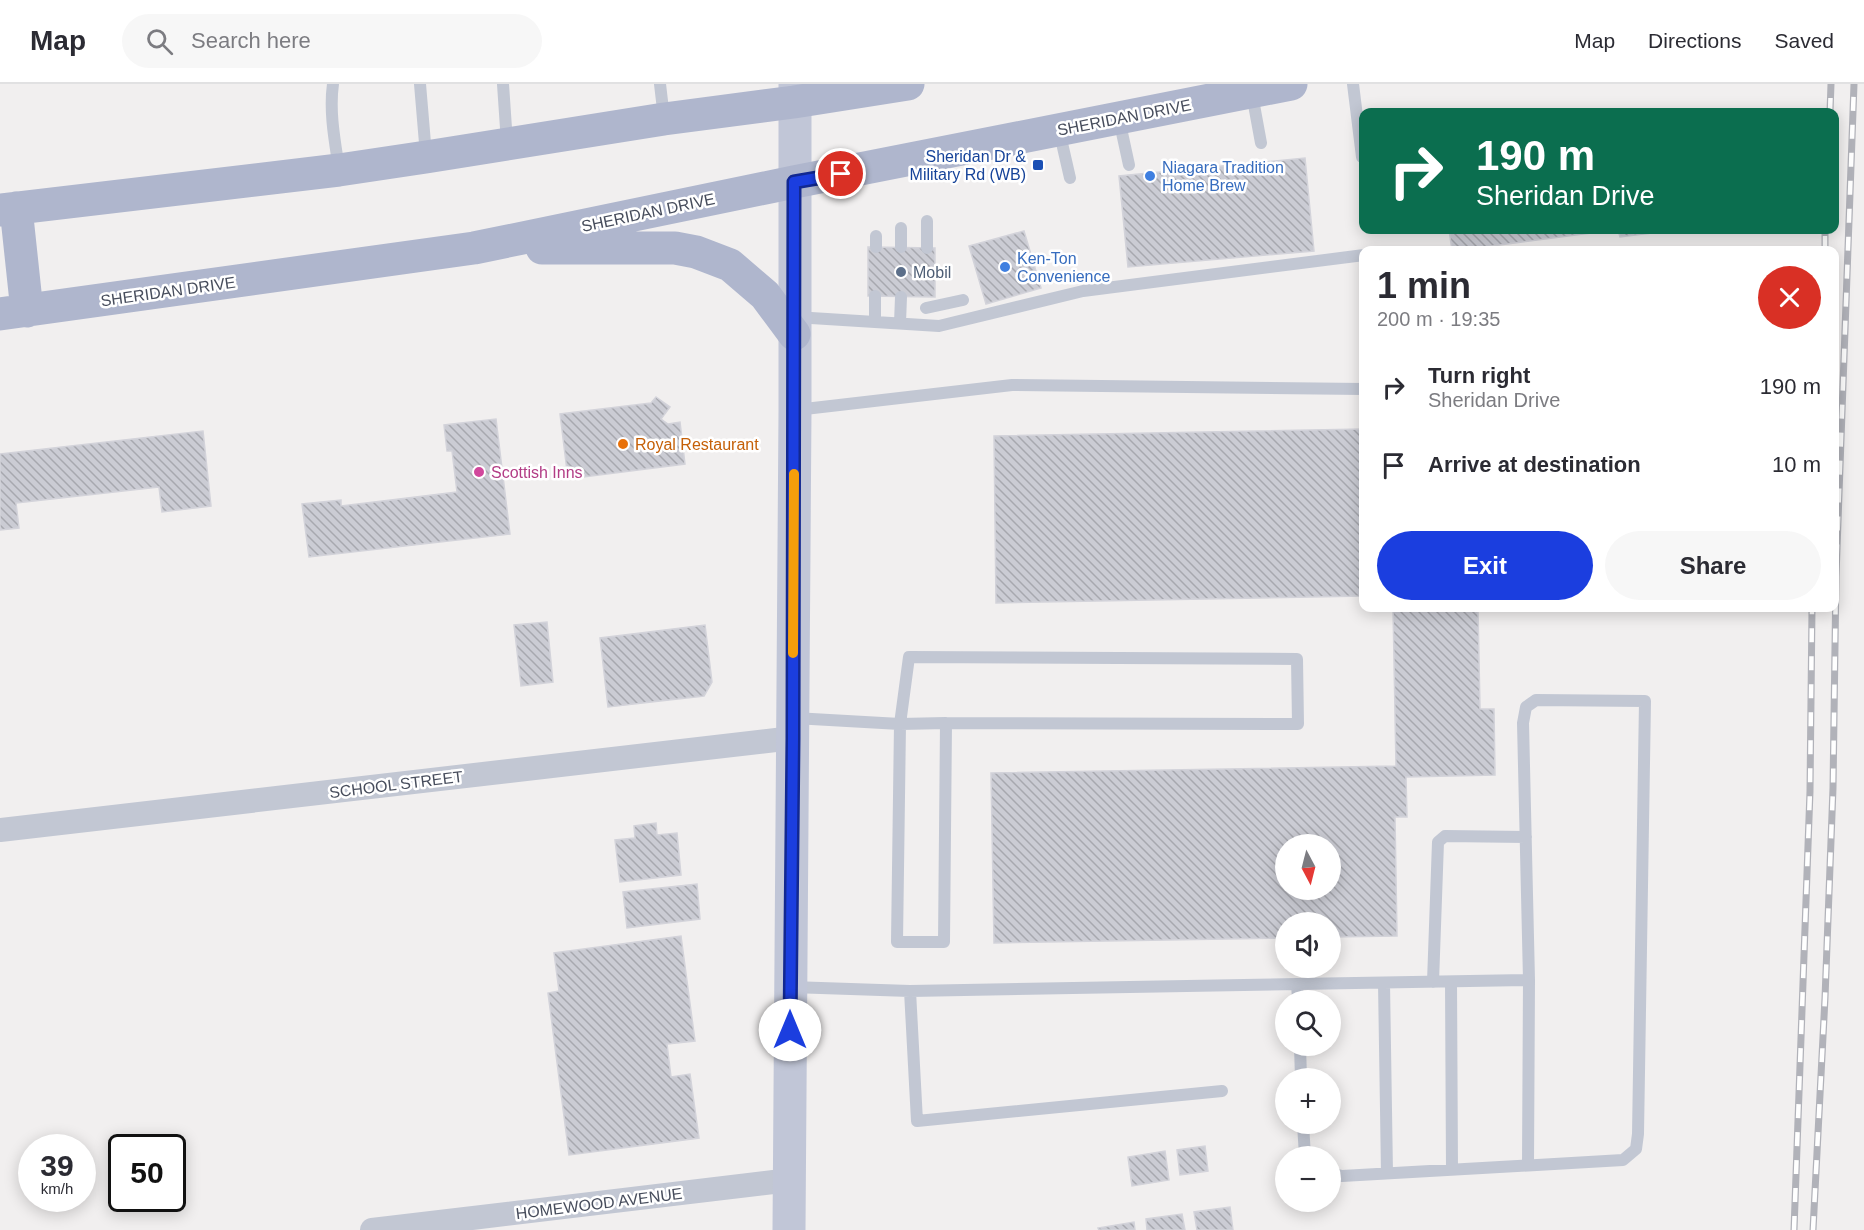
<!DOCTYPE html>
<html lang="en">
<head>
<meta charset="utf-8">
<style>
  :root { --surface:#fff; --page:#f7f7f7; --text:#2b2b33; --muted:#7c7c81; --line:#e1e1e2; --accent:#1b3edf }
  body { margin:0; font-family:Arial,sans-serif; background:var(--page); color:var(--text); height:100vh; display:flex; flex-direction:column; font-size:22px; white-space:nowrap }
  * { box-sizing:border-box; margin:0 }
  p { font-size:20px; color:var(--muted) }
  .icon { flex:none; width:33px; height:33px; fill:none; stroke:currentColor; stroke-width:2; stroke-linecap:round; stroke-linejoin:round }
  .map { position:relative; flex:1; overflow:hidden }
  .drawer { position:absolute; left:1359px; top:162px; width:480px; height:366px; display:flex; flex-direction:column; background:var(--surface); border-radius:12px; box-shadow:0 3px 15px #0003 }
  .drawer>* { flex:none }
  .top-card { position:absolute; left:1359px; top:24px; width:480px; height:126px; border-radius:12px; box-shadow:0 3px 15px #0003; background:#0b6e4f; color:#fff; overflow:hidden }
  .needle { width:39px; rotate:173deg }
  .controls { position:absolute; left:1275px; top:750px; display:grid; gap:12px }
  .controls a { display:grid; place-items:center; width:66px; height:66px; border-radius:50%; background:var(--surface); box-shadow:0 3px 15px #0003; font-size:30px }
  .speed { position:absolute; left:18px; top:1050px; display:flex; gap:12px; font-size:30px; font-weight:700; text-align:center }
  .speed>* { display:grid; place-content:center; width:78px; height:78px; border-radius:50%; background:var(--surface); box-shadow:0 3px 15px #0003; line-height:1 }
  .speed small { font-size:15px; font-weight:400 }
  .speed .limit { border:3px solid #111; border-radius:9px; background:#fff; color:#111 }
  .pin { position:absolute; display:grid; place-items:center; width:51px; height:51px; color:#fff; margin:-26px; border:3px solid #fff; border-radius:50%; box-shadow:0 2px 6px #0007 }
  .me { position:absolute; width:66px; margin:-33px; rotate:0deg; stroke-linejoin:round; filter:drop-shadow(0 0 4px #0008) }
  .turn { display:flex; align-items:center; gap:21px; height:126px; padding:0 18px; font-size:27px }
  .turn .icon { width:78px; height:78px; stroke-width:2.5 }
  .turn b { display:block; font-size:42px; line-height:51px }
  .round { display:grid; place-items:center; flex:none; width:63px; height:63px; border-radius:32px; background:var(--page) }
  .overview { display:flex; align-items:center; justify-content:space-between; height:102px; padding:0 18px }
  h1 { font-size:36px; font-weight:600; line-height:45px }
  .cta { display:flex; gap:12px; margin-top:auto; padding:12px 18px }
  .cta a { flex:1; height:69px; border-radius:36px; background:var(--accent); color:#fff; font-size:24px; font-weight:600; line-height:69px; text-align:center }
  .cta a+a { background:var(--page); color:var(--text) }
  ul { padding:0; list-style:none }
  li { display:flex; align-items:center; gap:18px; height:78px; padding:0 18px }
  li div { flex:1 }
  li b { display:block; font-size:22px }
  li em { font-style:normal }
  header { display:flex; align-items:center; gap:36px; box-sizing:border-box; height:84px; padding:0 30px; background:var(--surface); border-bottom:2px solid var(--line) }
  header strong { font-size:28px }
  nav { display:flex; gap:33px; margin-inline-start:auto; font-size:21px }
  .search { width:420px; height:54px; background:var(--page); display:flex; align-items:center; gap:15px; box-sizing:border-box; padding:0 21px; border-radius:33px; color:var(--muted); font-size:22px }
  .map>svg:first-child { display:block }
  .building { fill:url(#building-back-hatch); stroke:#d3d3da; stroke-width:1.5; fill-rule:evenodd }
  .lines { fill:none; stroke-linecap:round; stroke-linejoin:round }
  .lane { stroke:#c2c7d3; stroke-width:12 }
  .street { stroke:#c2c7d3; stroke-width:24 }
  .secondary { stroke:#c1c6d7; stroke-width:33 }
  .primary { stroke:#afb6cd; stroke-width:33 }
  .rail-casing { stroke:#b1b2b9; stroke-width:7 }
  .rail { stroke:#fff; stroke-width:4.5; stroke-dasharray:14; stroke-linecap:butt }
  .route-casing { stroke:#122891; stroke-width:15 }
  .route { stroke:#1b3edf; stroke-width:10 }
  .slow { stroke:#f59e0b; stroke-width:10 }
  .transit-dot { fill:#1a4fb4; stroke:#fff; stroke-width:2 }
  .shop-dot { fill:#3f7fe0; stroke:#fff; stroke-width:2 }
  .service-dot { fill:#5c6f8a; stroke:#fff; stroke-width:2 }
  .food-dot { fill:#e8710a; stroke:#fff; stroke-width:2 }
  .hotel-dot { fill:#d1479c; stroke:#fff; stroke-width:2 }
  .labels { text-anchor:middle; stroke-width:5; stroke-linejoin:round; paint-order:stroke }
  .street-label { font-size:16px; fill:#474d5c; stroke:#fff }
  .transit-label { font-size:16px; fill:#164399; stroke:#fff; text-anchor:end }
  .shop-label { font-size:16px; fill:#366cbe; stroke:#fff; text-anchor:start }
  .service-label { font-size:16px; fill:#4e5e75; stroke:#fff; text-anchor:start }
  .food-label { font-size:16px; fill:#c56008; stroke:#fff; text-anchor:start }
  .hotel-label { font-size:16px; fill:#b23c85; stroke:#fff; text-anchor:start }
</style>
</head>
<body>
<header>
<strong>Map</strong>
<div class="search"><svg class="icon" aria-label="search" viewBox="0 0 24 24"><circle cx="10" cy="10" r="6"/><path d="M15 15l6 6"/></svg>Search here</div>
<nav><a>Map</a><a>Directions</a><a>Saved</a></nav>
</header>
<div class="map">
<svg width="1864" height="1146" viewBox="0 0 1864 1146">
  <defs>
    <pattern id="building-back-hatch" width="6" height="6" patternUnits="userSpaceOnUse" patternTransform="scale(1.5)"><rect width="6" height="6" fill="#cbccd4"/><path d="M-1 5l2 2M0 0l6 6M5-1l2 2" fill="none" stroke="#a7a8af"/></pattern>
  </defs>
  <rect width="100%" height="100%" fill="#f1efef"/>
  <path class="building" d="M1305,74L1314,167L1128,183L1119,92Z
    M1449,146H1614L1462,166H1452Z
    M1618,146H1676L1620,153Z
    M1024,147L1041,204L986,220L969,162Z
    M868,163L935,164V213L868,212Z
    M656,313L670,323L661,335L668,340L680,338L685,380L568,395L560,330L651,319Z
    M496,335L510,450L309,473L302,420L341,416V422L457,408L452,367H447L444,341Z
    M1364,345V512L996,519L994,352Z
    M203,347L211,422L162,428L159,403L16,419L19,444L0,446V370Z
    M1393,524H1478L1480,625H1494L1495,691L1406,693L1407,733H1395L1397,852L1330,853V838H1286V854L994,859L991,689L1396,682ZM1286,760H1330V806H1286Z
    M547,538L553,598L521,602L514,541Z
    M705,541L712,598L704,612L608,623L600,554Z
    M656,739L657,751L677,749L681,791L620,798L615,756L635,754L634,742Z
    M697,800L700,835L627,844L623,808Z
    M681,852L695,957L667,960L671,993L690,990L699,1054L569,1071L548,909L559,907L554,869Z
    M1205,1062L1208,1087L1180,1091L1177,1066Z
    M1165,1067L1169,1096L1132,1102L1128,1073Z
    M1230,1123L1233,1146H1197L1194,1128Z
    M1182,1130L1185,1146H1147L1146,1135Z
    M1134,1138L1135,1146H1099L1098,1144Z"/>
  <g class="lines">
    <path class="lane" d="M333,0C329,28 335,58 339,85
      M420,0L426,71
      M503,0L507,59
      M660,0L664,34
      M1353,0L1362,73
      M1252,10L1261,59
      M1119,35L1129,81
      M1059,46L1070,94
      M927,137V164
      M901,144V163
      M876,152V163
      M926,224L963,216
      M795,233L939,242L1083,207L1364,171
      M875,238V212
      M900,239L901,213
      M796,326L1012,301L1364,305
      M794,634L900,640L946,639L1298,640L1297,575L909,573L900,640L897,858H944L946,639
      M1433,898L1438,758L1445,752L1526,753
      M1451,898L1452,1085
      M1384,899L1387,1089
      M1297,900L1298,916
      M791,903L910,907L1529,896L1523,639L1526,623L1536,616L1645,617L1638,1050L1636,1065L1623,1076L1342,1092L1330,1089
      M910,907L917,1037L1222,1007
      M1300,962L1301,994
      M1303,1040L1305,1072
      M1528,1080L1529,896"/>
    <path class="street" d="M0,746L793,654
      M372,1146L790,1096"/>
    <path class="secondary" d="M789,1146L795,327V0"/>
    <path class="primary" d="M16,124L27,227
      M0,126L339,86L426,73L664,35L794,18L908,0
      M542,164H675L696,168L730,181L765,211L794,250
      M0,230L474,164L794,98L1291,0"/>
    <g class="rail-casing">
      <path id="rail" d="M1830,28L1831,0
        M1825,166V146
        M1794,1146L1810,707L1812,524
        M1813,1146L1825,914L1833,704L1836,492L1854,0"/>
    </g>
    <use href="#rail" class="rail"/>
  </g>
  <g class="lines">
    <g class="route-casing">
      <path id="route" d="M790,946L793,654L794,98L841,90"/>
    </g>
    <use href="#route" class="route"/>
    <path class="slow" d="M793,569L794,390"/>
  </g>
  <rect class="transit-dot" x="1032" y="75" width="12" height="12" rx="3"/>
  <g class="shop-dot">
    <circle cx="1150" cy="92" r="6"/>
    <circle cx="1005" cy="183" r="6"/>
  </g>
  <circle class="service-dot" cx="901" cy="188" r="6"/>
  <circle class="food-dot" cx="623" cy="360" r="6"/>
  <circle class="hotel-dot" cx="479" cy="388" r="6"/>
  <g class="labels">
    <g class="street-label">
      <text transform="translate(1124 33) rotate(-11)" y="6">SHERIDAN DRIVE</text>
      <text transform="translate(648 128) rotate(-12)" y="6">SHERIDAN DRIVE</text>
      <text transform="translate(168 207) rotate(-8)" y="6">SHERIDAN DRIVE</text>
      <text transform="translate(396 700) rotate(-7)" y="6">SCHOOL STREET</text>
      <text transform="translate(599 1119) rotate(-7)" y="6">HOMEWOOD AVENUE</text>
    </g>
    <g class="transit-label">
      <text x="1026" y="78">Sheridan Dr &amp;<tspan x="1026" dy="18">Military Rd (WB)</tspan></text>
    </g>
    <g class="shop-label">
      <text x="1162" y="89">Niagara Tradition<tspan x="1162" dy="18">Home Brew</tspan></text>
      <text x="1017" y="180">Ken-Ton<tspan x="1017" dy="18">Convenience</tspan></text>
    </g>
    <g class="service-label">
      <text x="913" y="194">Mobil</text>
    </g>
    <g class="food-label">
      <text x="635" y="366">Royal Restaurant</text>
    </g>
    <g class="hotel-label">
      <text x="491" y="394">Scottish Inns</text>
    </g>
  </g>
</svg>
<div class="controls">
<a><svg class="needle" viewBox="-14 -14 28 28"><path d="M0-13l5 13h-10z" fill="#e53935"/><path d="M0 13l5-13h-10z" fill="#7c7c81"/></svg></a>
<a><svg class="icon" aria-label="sound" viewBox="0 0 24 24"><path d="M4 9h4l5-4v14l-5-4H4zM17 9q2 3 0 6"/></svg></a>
<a><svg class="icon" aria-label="search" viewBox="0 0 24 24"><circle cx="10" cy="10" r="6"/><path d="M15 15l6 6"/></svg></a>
<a>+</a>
<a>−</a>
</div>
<div class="speed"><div>39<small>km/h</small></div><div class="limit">50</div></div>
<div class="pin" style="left:841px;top:90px;background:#d93025"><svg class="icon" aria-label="arrive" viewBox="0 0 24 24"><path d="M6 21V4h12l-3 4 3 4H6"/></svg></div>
<svg class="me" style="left:790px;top:946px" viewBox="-20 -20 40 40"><circle r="19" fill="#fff"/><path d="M0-13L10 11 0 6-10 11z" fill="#1b3edf"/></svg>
<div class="top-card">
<div class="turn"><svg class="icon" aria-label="right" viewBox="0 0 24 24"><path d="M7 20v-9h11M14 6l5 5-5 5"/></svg><div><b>190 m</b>Sheridan Drive</div></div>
</div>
<section class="drawer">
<div class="overview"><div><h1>1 min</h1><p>200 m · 19:35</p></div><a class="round" style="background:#d93025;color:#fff"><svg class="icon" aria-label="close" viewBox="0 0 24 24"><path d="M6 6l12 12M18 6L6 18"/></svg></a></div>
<ul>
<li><svg class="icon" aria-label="right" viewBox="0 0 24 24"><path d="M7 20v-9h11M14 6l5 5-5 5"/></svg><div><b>Turn right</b><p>Sheridan Drive</p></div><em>190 m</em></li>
<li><svg class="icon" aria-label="arrive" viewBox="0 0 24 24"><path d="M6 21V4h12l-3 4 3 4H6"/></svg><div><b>Arrive at destination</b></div><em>10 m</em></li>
</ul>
<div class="cta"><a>Exit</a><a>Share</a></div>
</section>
</div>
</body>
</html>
